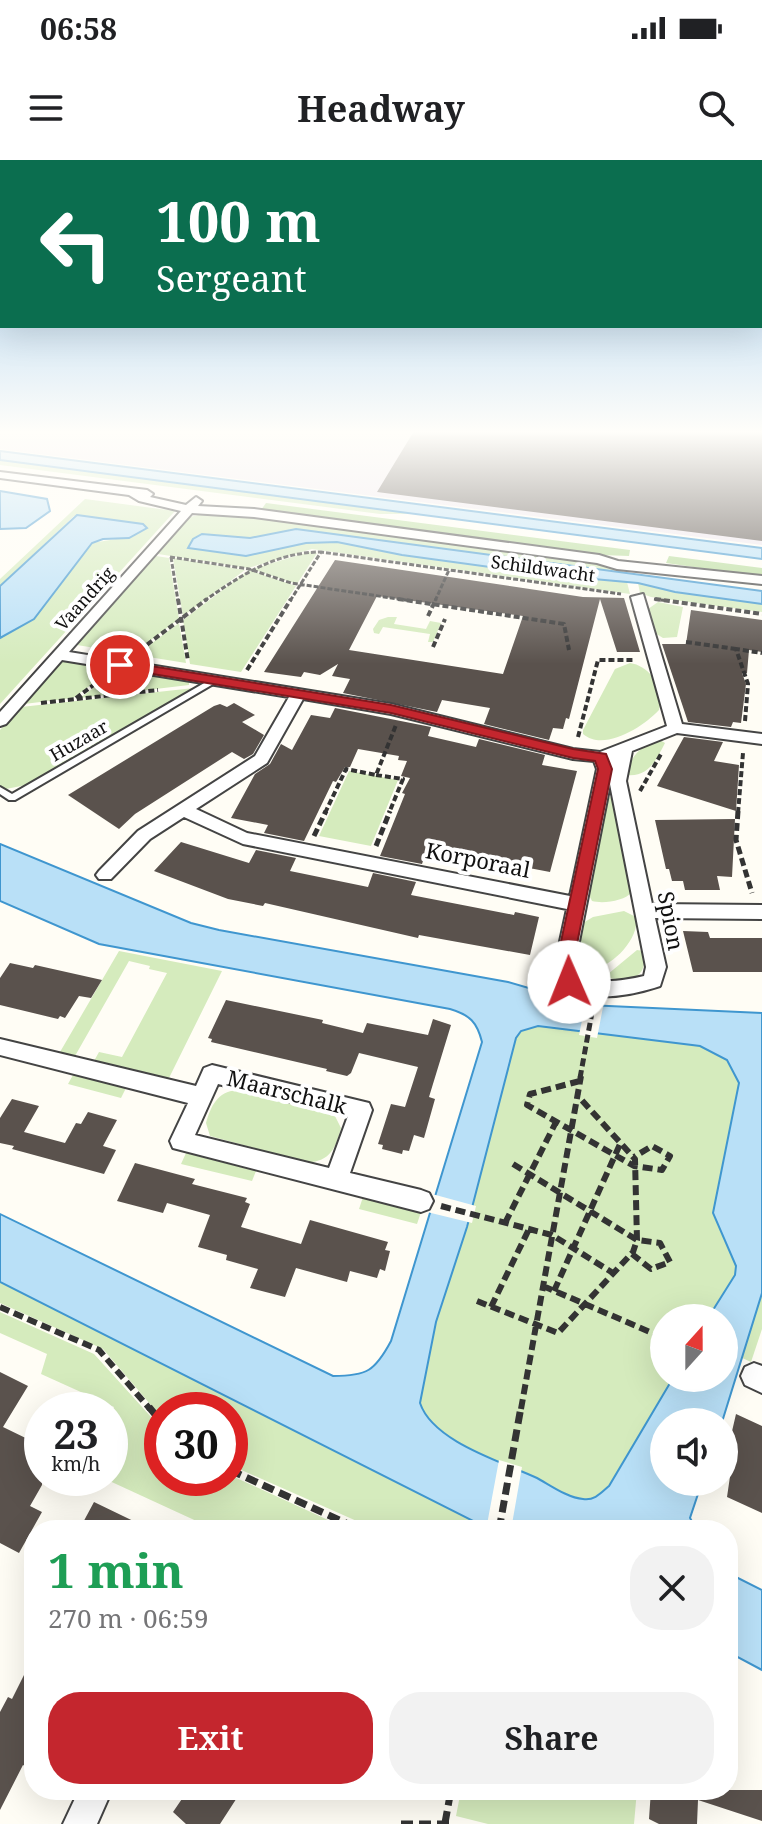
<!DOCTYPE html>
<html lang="en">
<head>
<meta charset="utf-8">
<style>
  :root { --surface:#fff; --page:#f2f2f2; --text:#202124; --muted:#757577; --accent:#c4262e }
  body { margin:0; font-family:"Noto Serif",serif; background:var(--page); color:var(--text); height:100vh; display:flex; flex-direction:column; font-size:30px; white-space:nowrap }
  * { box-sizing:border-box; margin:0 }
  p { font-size:26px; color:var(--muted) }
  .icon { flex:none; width:44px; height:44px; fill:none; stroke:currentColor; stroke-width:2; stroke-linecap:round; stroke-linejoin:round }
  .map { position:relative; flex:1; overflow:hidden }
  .sheet { position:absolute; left:24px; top:1360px; width:714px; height:280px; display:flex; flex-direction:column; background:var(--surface); border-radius:32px; box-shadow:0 8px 32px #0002 }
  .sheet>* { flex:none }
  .banner { position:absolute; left:0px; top:0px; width:762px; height:168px; box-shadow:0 8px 32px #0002; background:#0b6e4f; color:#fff; overflow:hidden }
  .needle { width:52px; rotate:21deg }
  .buttons { position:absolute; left:650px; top:1144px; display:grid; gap:16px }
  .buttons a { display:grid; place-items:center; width:88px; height:88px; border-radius:50%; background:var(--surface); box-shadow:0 8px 32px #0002; font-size:40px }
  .speed { position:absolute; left:24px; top:1232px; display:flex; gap:16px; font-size:40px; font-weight:700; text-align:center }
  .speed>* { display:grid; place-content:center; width:104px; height:104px; border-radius:50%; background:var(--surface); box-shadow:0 8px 32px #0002; line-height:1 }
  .speed small { font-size:20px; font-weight:400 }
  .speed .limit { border:12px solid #d22; background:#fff; color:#111 }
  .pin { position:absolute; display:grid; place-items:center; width:68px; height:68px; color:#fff; margin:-34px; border:4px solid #fff; border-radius:50%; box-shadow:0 2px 8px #0007 }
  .me { position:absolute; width:88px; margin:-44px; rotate:359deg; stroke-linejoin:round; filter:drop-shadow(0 0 6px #0008) }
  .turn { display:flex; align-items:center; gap:28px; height:168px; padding:0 24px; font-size:36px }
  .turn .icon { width:104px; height:104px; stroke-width:2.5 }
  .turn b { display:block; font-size:56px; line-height:68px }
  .round { display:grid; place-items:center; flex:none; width:84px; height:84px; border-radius:32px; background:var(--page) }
  .headline { display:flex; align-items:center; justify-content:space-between; height:136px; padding:0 24px }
  h1 { font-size:48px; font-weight:700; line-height:60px; color:#1e9e55 }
  .primary-button { display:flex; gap:16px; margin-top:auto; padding:16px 24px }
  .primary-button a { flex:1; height:92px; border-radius:32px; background:var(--accent); color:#fff; font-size:32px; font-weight:700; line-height:92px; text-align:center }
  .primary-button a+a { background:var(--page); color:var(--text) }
  .status { display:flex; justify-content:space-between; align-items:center; height:56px; padding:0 40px; background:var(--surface); direction:ltr }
  .status svg { height:22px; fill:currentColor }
  header { display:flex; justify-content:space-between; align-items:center; height:104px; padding:0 24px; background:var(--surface); font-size:36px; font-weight:700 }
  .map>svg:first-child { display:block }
  .industrial { fill:#eee6ef }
  .green { fill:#d5ebbd }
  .forest { fill:#b9dc9c }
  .water { fill:#b9e0f7; stroke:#3f96cf; stroke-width:2; fill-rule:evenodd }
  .pier { fill:#fffdf5 }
  .building { fill:#5a524d; fill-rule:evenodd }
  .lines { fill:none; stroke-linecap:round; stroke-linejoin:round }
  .lane-casing { stroke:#444; stroke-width:4 }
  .street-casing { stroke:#444; stroke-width:4 }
  .path-far4 { stroke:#333; stroke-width:3; stroke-dasharray:5 2; stroke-linecap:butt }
  .path-far3 { stroke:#333; stroke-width:4; stroke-dasharray:6 3; stroke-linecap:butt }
  .path-far2 { stroke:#333; stroke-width:5; stroke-dasharray:8 4; stroke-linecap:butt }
  .path-far1 { stroke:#333; stroke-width:6; stroke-dasharray:10 5; stroke-linecap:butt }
  .path { stroke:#333; stroke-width:7; stroke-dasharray:12 6; stroke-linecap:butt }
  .lane { fill:#fff; fill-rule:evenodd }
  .street { fill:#fff; fill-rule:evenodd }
  .route { fill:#c4262e; stroke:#7f191e; stroke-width:2 }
  .labels { text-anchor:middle; stroke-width:8; stroke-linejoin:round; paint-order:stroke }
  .far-street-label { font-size:18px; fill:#111; stroke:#fff }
  .street-label { font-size:22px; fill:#111; stroke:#fff }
</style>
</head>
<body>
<div class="status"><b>06:58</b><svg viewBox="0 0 49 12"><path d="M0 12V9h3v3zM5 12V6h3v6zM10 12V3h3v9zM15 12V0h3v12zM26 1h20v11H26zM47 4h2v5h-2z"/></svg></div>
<header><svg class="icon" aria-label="menu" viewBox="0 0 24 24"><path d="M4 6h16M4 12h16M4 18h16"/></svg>Headway<svg class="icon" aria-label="search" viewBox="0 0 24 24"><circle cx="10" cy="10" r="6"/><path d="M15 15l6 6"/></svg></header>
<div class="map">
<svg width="762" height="1664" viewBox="0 0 762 1664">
  <rect width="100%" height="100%" fill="#fffdf5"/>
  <path class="industrial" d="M0,271H762V385L0,289Z"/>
  <path class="green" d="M0,300L412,354H380L0,305Z
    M85,339L175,351L0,544V478L34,459L92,383L134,376L140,371L137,364L74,356L0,426V419Z
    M211,352L601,403L622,409L624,414L296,369L250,378L225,377L246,396L306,383L337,382L402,395L549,415L620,421L627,422L630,434L312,389L248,408L158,394L190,357Z
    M309,392L317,393L297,424L252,409Z
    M156,396L169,398L179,459L132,494L77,485Z
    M173,398L245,410L183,456Z
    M249,410L296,426L241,512L190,504L183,460Z
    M638,423L675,432L762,444V452L651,437L640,433Z
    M658,442L683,447L677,477L663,478L655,473L648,449Z
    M388,457H397L394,464L426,469L430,461L441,463L433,482H428L430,474L383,467L379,474L374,473L373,469L379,460Z
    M179,463L186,503L136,495Z
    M62,500L113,509L73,538L24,544Z
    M630,503C651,506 665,530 659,550C643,567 604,592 583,574V570L615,509Z
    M119,509L189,521V525L80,538Z
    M194,528L26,625L6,629L0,625V570L21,547Z
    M660,580L665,583C656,600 649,617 627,615C631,594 640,587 660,580Z
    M349,611L398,620L371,686L319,676Z
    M612,637L632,732C625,741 603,744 592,741L588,733L607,638Z
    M624,751L636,757C641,782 600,821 576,807L583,763L593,757Z
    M637,790L643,791C649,818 631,822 608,818V814Z
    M119,791L222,811L169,918L94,901L99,892L122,897L167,813L149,809L150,806L129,801L75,896L60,892Z
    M538,866L700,886L727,900L739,922L713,1053L736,1106L735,1115L708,1158H664V1218H673L609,1326C601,1333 594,1341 582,1339C568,1338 550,1325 537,1318C503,1302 433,1282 420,1243L436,1162L467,1067L516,878L521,871Z
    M73,915L126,928L121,938L68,924Z
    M237,930L334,954L341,968C336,988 329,1003 306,1002L210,976L206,963C211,946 217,932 237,930Z
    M186,993L256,1011L252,1021L181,1004Z
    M363,1037L422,1049L417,1064L359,1049Z
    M0,1122L487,1364L486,1370H377L230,1305V1250H162V1258L103,1189L0,1143Z
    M762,1133V1169L751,1202L740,1197Z
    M0,1152L94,1194L162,1269V1318H230V1315L350,1370H216L103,1318H110V1256L114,1247L41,1214L47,1194L0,1173Z
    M461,1630H637L634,1664H488L456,1656Z"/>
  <path class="forest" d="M266,343L630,390L629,396L601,395L261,350Z
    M669,396L762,408V417L666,403Z"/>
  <path class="water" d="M0,291L762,388V399L0,300Z
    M0,331L47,339L50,351L26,368L0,369Z
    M77,355L143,364L147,368L129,378L103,379L92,383L34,459L0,478V426Z
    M296,369L762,431V444L675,432L638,423L549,415L402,395L337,382L306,383L246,396L188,388L193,379L202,374L250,378Z
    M0,684L191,763L219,770L508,822L587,845L762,853V1133L722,1262H664V1322H702L690,1358L697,1370H491L0,1122V1054L333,1216C367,1216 375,1211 391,1181L482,882C477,862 470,855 450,849L99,784L0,741ZM538,866L700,886L727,900L739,923L713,1053L736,1106L735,1115L708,1158H724V1218H673L609,1326C601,1333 594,1341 583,1339C568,1338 550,1325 537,1318C503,1302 433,1282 420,1243L436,1162L467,1067L516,878L521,871Z
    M728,1413L762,1430V1510L728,1492Z"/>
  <path class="pier" d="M586,841L604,842L597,878L579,875Z
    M432,1034L476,1046L472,1063L427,1052Z
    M499,1300L522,1307L511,1370H486Z"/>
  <path class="building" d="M414,271H762V381L377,332Z
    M335,400L583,437L624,438L640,492H617L600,439L569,559L566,558L563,569L553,568L549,580L484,564L490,548L442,540L437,552L343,533L350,519L332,516L338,504L320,515L304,512L301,517L264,512ZM377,436L523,456L503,514L349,490Z
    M691,450L762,460V492L749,490L747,513H742L746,524L741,563L733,562L731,567L688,562L662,484H686Z
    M234,543L255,555L242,562L264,575L253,594L244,599L232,592L135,654L119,669L68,635L214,546L220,544L227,547Z
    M335,548L431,567L428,576L476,587L479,579L545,595L542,605L577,611L550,712L481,699L479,705L425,695L422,704L380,696L405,634L402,633L410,618L401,616L407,601L398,600L399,596L358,589L350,607H345L336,622L333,621L304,681L264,673L268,665L231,658L255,614L270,604L281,584L292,590L311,555L330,558Z
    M684,577L723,582L714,601L739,605L736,651L657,626Z
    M735,659L732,717L717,716L720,730H685L683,721H672L669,709H666L655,660Z
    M181,682L249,703L256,690L296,698L290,711L368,727L373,713L416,722L411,735L514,755L515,752L539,757L530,795L419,775L418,778L265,743L263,746L228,739L154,711Z
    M683,771L708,772L710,778H762V812H693Z
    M10,803L33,808L35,805L102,820L91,838L79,836L65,858L60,856L58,859L0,845V818Z
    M226,840L323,860L322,863L363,873L367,863L428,875L433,859L451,865L429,937L435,939L424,978L414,975L409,991L403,990L402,994L382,989L383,985L378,984L391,944L405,947L418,907L359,893L351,913L347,916L326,911L327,909L211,882L212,879L208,878Z
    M12,939L39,946L24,972L65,983L76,963L81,964L88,952L117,960L103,986L116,990L104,1014L12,989L14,986L0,983V958Z
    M135,1003L195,1019L192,1024L247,1038L245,1042L250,1044L241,1067L301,1084L310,1060L388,1082L385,1090L390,1091L385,1111L380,1109L377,1118L350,1111L347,1122L296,1108L285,1137L250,1128L258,1109L226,1100L227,1095L198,1087L210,1055L167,1043L163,1053L117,1041Z
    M0,1212L28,1226L3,1267L42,1286V1325L30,1346L42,1352L19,1393L0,1383Z
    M736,1254L762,1266V1353L727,1337L733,1296L727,1293Z
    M94,1342L152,1370H79Z
    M34,1495V1611L23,1605L0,1650V1552L8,1537L12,1539Z
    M188,1630H242L220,1664H186L173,1652Z
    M651,1630H762V1661L698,1640L697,1664H659L649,1659Z"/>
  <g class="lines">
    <g class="lane-casing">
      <path id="lane" d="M213,518H216L220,520L15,640H9L0,634V627L12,634Z"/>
    </g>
    <g class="street-casing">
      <path id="street" d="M0,312L147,330L153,334L150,337L186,345L196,337L202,341L198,346L254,349L599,395L618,401L762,416V424L617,409L597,403L254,357L192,353L69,492L391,544L573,589L600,592L667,566L631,437L643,434L682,564L762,574V584L677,573L632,591L626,621L652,744L762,745V759L655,758L666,807L660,826C630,836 572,848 553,814L567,749L243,684L184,657L150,679L111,719H99L96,715L99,711L138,671L255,596L289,537L62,500L6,564L0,566V552L181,351L139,341L129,335L0,318ZM303,539L391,554L573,599L594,601L597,609L570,736L247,673L196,649L267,603ZM610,624L646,807L644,816C622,821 592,826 573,812Z
        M0,879L196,926L204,908L212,905L369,943L372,950L350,1013L421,1030L429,1033L433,1041L429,1049L421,1052L173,988L170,981L188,943L0,895ZM218,924L348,956L329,1008L195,975Z
        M754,1203L762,1206V1233L745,1225L741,1216L745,1207Z
        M79,1630H112L97,1664H63Z"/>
    </g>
    <path class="path-far4" d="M170,397L249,409L291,423L412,441
      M171,397L178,441
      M654,439L669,441
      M204,441C240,416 275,392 321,392
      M290,441L321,392L621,434
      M435,441L449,410"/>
    <path class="path-far3" d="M178,439L188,501
      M398,439L564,464L569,490
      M655,439L762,454
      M428,456L436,439
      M686,482L736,489
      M433,487L445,459
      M140,490L207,439
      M247,510L291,439
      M76,538L103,518
      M41,543L158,530
      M745,561L748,524L736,489L762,493
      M578,577L598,500H635
      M376,615L403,619L389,653
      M640,631L661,594
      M325,653L346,609L376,615L396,565
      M738,653L743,593"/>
    <path class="path-far2" d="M738,651L736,680L752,733
      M314,676L326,651
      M376,686L390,651
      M580,918L593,847"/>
    <path class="path-far1" d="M580,921L530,934L527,945L634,1006L662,1010L670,996L652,986L634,997
      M513,1004L637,1080L660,1083L670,1102L651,1109L632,1094
      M441,1046L552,1075L613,1113
      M505,1063L556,962
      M543,1126L664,1178
      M554,1131L621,982
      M477,1141L558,1173L633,1092L637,1080L635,999L578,936
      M0,1147L99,1190L150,1249
      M491,1147L529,1069
      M521,1249L581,916"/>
    <path class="path" d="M149,1247L162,1263
      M230,1310L361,1370
      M499,1370L521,1247
      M445,1663L451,1630
      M401,1664H450"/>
    <use href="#lane" class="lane"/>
    <use href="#street" class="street"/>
  </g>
  <linearGradient id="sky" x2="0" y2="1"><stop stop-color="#95c6ee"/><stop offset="0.54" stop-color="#fffefa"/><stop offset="1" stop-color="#fffefa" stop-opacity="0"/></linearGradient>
  <rect width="762" height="504" fill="url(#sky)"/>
  <path class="route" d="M120,501L391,545L573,589L606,594L612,609L573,804L572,813L578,822L576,827H563L554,814L598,609L595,601L573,598L391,553L116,508L114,505Z"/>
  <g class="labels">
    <g class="far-street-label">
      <text transform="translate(543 409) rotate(8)" y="6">Schildwacht</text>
      <text transform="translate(85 439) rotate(-48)" y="6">Vaandrig</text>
      <text transform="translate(79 581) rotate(-30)" y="6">Huzaar</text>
    </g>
    <g class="street-label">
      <text transform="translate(478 700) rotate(11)" y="8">Korporaal</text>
      <text transform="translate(671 761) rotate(79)" y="8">Spion</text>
      <text transform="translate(287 932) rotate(14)" y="8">Maarschalk</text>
    </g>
  </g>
</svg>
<div class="buttons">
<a><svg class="needle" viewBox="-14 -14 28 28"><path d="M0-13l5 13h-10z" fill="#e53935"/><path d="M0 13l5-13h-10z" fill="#757577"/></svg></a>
<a><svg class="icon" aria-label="sound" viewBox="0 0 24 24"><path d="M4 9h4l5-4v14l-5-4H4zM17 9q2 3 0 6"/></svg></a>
</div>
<div class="speed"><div>23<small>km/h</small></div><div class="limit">30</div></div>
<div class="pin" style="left:120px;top:505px;background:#d93025"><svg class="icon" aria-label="arrive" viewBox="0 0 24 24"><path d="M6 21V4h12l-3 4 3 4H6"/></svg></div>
<svg class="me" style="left:569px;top:822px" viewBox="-20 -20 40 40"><circle r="19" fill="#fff"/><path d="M0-13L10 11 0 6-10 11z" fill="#c4262e"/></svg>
<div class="banner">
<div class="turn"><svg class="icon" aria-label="left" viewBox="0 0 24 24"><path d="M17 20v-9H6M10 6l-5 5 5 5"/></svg><div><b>100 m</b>Sergeant</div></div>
</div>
<section class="sheet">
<div class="headline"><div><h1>1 min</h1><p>270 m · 06:59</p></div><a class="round"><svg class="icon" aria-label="close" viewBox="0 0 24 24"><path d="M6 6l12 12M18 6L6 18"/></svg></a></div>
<div class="primary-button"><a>Exit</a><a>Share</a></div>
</section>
</div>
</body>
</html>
